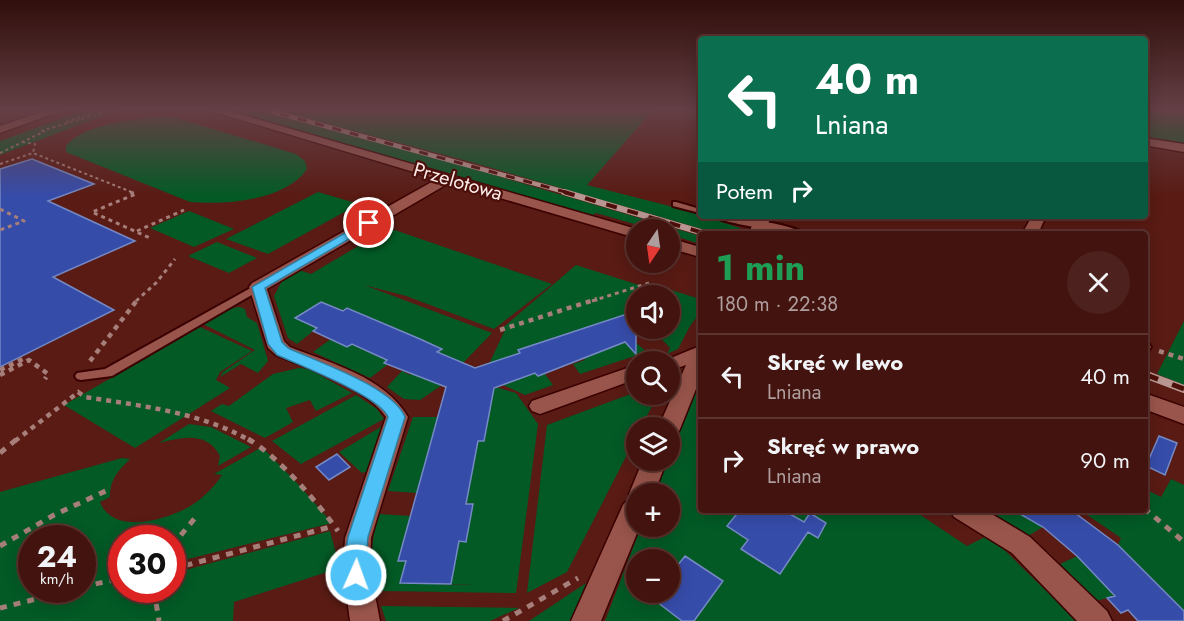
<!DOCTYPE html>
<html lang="pl">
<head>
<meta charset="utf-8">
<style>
  :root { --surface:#43140f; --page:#4d211d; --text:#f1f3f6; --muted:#af9e9e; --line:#5b332f }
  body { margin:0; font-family:Jost,sans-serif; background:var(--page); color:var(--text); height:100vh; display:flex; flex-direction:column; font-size:22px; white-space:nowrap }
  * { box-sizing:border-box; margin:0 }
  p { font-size:20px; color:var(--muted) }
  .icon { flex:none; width:33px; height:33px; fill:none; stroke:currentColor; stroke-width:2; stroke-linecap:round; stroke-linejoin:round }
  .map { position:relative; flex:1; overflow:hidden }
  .side { position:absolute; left:698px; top:231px; width:450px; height:282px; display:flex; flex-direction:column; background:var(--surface); border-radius:6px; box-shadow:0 3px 15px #0003,0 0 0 2px var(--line) }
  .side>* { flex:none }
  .hud { position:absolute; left:698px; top:36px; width:450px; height:183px; border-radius:6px; box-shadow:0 3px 15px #0003,0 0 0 2px var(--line); background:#0b6e4f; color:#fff; overflow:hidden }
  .needle { width:39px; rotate:193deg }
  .tools { position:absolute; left:626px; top:219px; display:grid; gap:12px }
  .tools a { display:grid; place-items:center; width:54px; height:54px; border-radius:50%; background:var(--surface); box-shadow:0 3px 15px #0003,0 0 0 2px var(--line); font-size:30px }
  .speed { position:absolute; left:18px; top:525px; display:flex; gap:12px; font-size:30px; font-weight:700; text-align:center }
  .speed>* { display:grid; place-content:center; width:78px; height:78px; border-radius:50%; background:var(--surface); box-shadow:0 3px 15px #0003,0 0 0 2px var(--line); line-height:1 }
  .speed small { font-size:15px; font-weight:400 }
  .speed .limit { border:9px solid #d22; background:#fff; color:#111 }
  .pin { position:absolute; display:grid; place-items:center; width:51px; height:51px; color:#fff; margin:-26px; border:3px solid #fff; border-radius:50%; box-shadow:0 2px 6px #0007 }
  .me { position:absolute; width:66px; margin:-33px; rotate:2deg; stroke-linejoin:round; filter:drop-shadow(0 0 4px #0008) }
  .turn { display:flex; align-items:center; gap:21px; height:126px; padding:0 18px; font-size:27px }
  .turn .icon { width:78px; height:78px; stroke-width:2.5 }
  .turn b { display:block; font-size:42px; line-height:51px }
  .then { display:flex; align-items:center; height:57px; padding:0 18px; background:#0003; gap:12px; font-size:22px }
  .round { display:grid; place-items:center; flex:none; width:63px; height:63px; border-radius:32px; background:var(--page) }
  .headline { display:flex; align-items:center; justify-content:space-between; height:102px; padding:0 18px }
  h1 { font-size:36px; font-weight:700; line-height:45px; color:#1e9e55 }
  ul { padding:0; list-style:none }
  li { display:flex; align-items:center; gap:18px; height:84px; padding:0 18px; border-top:2px solid var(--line) }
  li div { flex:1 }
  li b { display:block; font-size:22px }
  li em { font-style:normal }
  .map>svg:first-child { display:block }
  .green { fill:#035a25; fill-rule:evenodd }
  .building { fill:#364ca9; stroke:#7589c5; stroke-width:1.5 }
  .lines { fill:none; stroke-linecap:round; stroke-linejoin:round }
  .service-casing { stroke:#3b0000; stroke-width:4 }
  .minor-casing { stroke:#3b0000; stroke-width:3 }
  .tertiary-casing { stroke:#3b0000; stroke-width:3 }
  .path-far3 { stroke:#a77f7a; stroke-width:2; stroke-dasharray:3 3; stroke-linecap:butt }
  .path-far2 { stroke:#a77f7a; stroke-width:3; stroke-dasharray:4 4; stroke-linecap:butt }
  .path-far1 { stroke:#a77f7a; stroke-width:4.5; stroke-dasharray:5 5; stroke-linecap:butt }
  .path { stroke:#a77f7a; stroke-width:5; stroke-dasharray:7 7; stroke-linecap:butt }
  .service { fill:#99554b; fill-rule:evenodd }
  .minor { fill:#99554b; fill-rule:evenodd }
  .tertiary { fill:#99554b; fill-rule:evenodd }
  .rail-far2-casing { stroke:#b99692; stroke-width:4.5 }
  .rail-far1-casing { stroke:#b99692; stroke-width:6 }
  .rail-casing { stroke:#b99692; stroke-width:8 }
  .rail-far2 { stroke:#4d0f0a; stroke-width:3; stroke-dasharray:9; stroke-linecap:butt }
  .rail-far1 { stroke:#4d0f0a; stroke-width:4; stroke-dasharray:11; stroke-linecap:butt }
  .rail { stroke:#4d0f0a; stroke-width:5; stroke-dasharray:15; stroke-linecap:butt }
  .route { fill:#4fc3f7; stroke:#337fa1; stroke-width:1.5 }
  .labels { text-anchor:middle; stroke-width:4.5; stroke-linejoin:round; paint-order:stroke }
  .far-street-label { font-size:20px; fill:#fcece9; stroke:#4d0f0a }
</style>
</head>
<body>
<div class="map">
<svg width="1184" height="621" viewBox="0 0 1184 621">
  <rect width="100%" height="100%" fill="#591b14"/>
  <path class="green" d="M88,109H121L0,155V141Z
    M223,109H253L464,166L700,236V244L669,234V230L652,229L596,213L593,215Z
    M272,109H654L587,185L685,210L740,228L739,234H719L471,162Z
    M1145,109H1184V143L1145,136Z
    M173,117L296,154L305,161L307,169C285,201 225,205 190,202L66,152V146C82,123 147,116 173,117Z
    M318,192L359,204L268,254L226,239Z
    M189,211L234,229L194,247L150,228Z
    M377,224L552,284L494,329L406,296L364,285L492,333L463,363L437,352L441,349L322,302L296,317L317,328L297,344L288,338L274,296L282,281L299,270L311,274L365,242L355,238Z
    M217,242L257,258L229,273L188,256Z
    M576,265L642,286L649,283L700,299V313L690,326L678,349L667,354L670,348L655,332L669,328V326L681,322L669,311V296H636V313L634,312L489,364L505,330H500Z
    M240,307L245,309L247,317L257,323L268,361L258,373L241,364L220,377L223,372L255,350L203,324L231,308Z
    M1184,321V385L1157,374Z
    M200,327L252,351L220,372L216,380L230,388L135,448L64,405Z
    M331,339L352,344L387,360L384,363L387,365L370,378L313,352Z
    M625,342L628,345L635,342L647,352L580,374L573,364L585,360L583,357Z
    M299,368L309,369L352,393L316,411L310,400L286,408L293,422L265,438L211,411L222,404L229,406L273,374Z
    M402,371L410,375L413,372L442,385L420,400L404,399L387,387Z
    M700,372V510H913L967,546L989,535L1077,621H605L641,527L669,526V494L653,493L666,461L669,460V453ZM636,560H669V592H636Z
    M535,373L538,376L545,374L553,385L525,395L503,385Z
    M489,385L516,393L538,424L516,593L382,591C366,568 372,539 379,514L411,516L399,561H406L400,583L474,585L451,584L459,541H466L473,504L466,503L478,441L484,440L489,412Z
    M636,392V394L658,395L641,427L636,428V437L567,572L527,593L547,425Z
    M356,395L377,409L384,419L301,464L272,441Z
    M413,417H438L417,493L388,491Z
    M189,424L211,427L251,447L218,466L220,456C207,431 182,437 159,443Z
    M384,425L369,471L362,473L339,452Z
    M262,447L298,484L332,523L176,562L174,573L330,531L340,568L234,602L233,621H0V492L122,458L130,459C118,471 110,479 110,497L100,502C113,536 168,520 192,505C204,497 214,487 222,475L214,474ZM32,538H82V590H32ZM122,538H172V590H122Z
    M1171,479L1184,485V611L1118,545L1121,538L1080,510H1144L1145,489L1161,497Z
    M989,510H1013L1043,527L1028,536L988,513Z
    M1077,556L1115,596L1092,602L1058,565Z
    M586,583L571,621H529Z
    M381,606L519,608L490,621H386Z"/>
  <path class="building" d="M32,159L94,184L48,201L135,241L53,277L114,310L0,367V169Z
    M321,302L343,311L347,308L420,339L442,349L437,352L475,368L520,353L518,350L636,311V354L625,342L538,376L535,373L494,388L484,441H478L466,504H473L466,542L459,541L451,584L400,583L406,561H398L446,387L384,363L387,360L352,344L347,347L313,331L317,328L295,318Z
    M1159,436L1177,443L1165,475L1146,466Z
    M337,454L350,467L329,480L316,467Z
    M740,510H783L804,522L810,513L826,523L818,538L808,532L780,574L741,549L748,540L727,526Z
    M1013,510H1071L1118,545L1184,611V621H1138L1128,610L1121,613L1107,598L1115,596L1077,556L1043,527Z
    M685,556L723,581L694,621H682L644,592H669V576Z"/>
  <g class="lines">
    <g class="service-casing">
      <path id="service" d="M673,202H676L700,209V213L673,206Z
        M712,216C732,216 790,223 805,234C790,234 723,223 712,216Z
        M258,284L263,287L262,289L112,376L81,380L77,379L75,376L77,373L105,369Z
        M1144,343L1149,344L1151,347L1149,350L1144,351Z"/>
    </g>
    <g class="minor-casing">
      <path id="minor" d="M50,109H66L0,133V126Z
        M205,109H222L640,230H636V238L449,183L267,289L284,341L290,347C330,363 385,377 408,417L371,538L370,569L380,621H350L343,569L345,538L386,417C366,387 309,369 276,355L268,348L249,287L252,283L437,179Z
        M757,216H771L764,234H748Z
        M1032,216H1046L1038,234H1022Z
        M669,238L700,247V257L669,248Z
        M700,346V379L680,429L677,435L669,437V428H658L686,365L669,371V362H661Z
        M636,365V379L540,414L532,411L529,406L532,401Z
        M1144,393L1184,407V424L1144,409Z
        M643,460H667L654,494H636V526H640L601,621H571L623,505L630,497L629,494Z
        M950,510H985L1030,537L1107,611L1112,621H1077L1012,553L954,517Z"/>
    </g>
    <g class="tertiary-casing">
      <path id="tertiary" d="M1144,138L1184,144V152L1144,145Z"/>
    </g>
    <path class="path-far3" d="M66,122L98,111
      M41,131L115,109
      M22,142L35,144L33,153
      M0,153L45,131
      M0,164L33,153L134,193"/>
    <path class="path-far2" d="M130,192L136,194L92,212L150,238
      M0,209L24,221L0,230
      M137,231L184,210
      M136,301L156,283L175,259
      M592,301L649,283"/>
    <path class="path-far1" d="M500,330L597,299
      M1159,351L1184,359
      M90,361L138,299
      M0,370L25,358
      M0,375L29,360L48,374L45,379
      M78,392L85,397C142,406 200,412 251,441
      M15,441L80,391"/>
    <path class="path" d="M248,439C278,456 318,503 338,531
      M0,453L17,439
      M1144,508L1184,542
      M0,546L54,515L110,489
      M172,546L195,518
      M172,569L334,526
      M82,587L122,578
      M154,590L159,621
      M0,608L72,590
      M503,621L578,578"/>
    <use href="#service" class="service"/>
    <use href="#minor" class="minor"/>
    <use href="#tertiary" class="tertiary"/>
    <g class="rail-far2-casing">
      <path id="rail-far2" d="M263,109L569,193"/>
    </g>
    <g class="rail-far1-casing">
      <path id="rail-far1" d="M564,192L707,234"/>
    </g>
    <g class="rail-casing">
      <path id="rail" d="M1144,374L1184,389"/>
    </g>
    <use href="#rail-far2" class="rail-far2"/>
    <use href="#rail-far1" class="rail-far1"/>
    <use href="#rail" class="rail"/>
  </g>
  <linearGradient id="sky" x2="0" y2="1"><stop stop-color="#310f0b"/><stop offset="0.56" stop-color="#643f45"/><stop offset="1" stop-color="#643f45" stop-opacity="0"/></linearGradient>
  <rect width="1184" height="196" fill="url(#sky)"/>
  <path class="route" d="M369,219L373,220V225L265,288L282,342L288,348C318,362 393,387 405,417L368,537C366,551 368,571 363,582L356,585L348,582C342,568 345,552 348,537L388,417C381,397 299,365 277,355L268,344L252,287Z"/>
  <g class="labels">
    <g class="far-street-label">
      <text transform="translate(458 181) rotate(16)" y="7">Przelotowa</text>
    </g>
  </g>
</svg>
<div class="tools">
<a><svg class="needle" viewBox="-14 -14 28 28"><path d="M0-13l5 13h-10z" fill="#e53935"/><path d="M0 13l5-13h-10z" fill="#af9e9e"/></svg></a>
<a><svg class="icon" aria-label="sound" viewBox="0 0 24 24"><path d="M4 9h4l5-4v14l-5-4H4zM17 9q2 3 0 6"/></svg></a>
<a><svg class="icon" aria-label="search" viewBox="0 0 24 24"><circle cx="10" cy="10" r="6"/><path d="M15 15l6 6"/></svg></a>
<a><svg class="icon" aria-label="layers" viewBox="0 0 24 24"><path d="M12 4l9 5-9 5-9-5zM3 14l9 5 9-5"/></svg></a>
<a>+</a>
<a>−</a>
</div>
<div class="speed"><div>24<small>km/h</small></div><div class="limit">30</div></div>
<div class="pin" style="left:369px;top:223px;background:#d93025"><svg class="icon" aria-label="arrive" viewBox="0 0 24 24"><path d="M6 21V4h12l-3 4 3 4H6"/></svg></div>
<svg class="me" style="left:356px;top:575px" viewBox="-20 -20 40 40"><circle r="17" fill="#4fc3f7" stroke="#fff" stroke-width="3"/><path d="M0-11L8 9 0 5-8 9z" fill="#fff"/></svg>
<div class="hud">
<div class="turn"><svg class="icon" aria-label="left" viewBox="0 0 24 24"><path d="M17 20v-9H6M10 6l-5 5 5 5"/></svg><div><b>40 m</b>Lniana</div></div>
<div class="then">Potem<svg class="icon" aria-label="right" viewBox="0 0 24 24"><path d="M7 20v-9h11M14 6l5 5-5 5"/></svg></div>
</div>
<section class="side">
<div class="headline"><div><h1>1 min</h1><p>180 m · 22:38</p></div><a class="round"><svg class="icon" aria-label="close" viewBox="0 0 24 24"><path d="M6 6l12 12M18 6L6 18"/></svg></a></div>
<ul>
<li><svg class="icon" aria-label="left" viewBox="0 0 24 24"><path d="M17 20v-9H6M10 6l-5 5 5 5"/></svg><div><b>Skręć w lewo</b><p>Lniana</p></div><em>40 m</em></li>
<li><svg class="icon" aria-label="right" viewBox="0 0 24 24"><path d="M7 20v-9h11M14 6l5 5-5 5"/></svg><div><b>Skręć w prawo</b><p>Lniana</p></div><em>90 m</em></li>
</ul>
</section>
</div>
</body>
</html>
